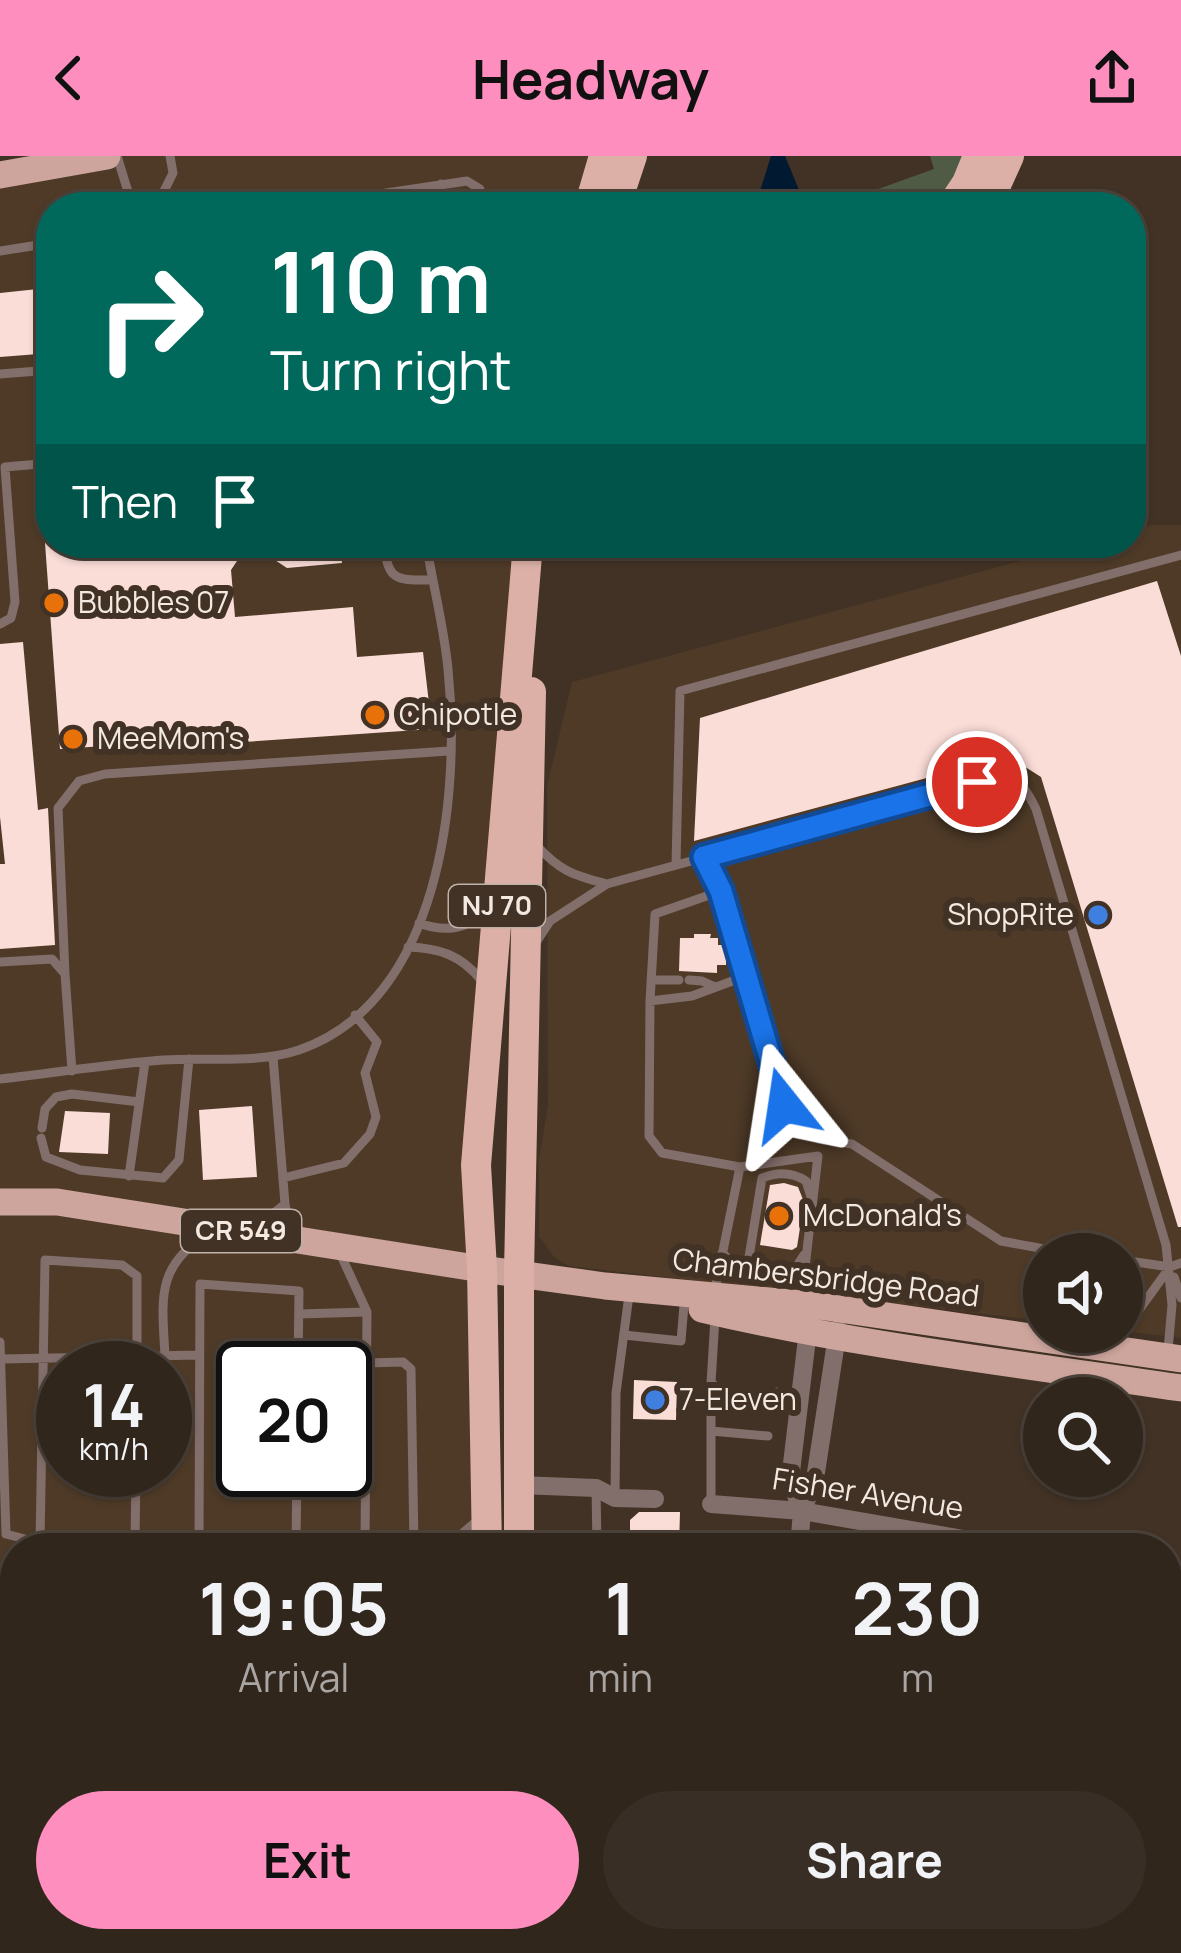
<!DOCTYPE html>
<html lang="en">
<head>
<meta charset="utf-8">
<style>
  :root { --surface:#31261c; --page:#392e25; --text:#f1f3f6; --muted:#a8a5a3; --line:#4c433b; --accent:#fe8ebd }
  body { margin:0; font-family:Manrope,sans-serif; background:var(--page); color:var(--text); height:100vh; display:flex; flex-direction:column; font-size:45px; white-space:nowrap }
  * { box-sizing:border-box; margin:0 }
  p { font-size:39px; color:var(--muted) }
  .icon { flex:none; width:66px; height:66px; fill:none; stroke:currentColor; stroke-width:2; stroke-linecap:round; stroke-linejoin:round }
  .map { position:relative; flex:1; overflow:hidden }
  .details { position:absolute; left:0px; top:1377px; width:1182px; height:420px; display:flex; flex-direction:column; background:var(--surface); border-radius:48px 48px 0 0; box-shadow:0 3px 9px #0004,0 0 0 3px var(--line) }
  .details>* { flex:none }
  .guide { position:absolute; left:36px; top:36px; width:1110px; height:366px; border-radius:48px; box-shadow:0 3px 9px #0004,0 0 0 3px var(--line); background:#00695c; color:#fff; overflow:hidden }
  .tools { position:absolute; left:1023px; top:1077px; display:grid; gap:24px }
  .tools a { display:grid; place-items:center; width:120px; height:120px; border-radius:50%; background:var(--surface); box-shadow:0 3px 9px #0004,0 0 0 3px var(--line); font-size:60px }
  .speed { position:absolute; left:36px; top:1185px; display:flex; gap:24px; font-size:60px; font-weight:700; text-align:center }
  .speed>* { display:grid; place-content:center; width:156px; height:156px; border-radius:50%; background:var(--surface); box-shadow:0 3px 9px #0004,0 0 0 3px var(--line); line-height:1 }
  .speed small { font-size:30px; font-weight:400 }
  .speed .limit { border:6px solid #111; border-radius:18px; background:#fff; color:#111 }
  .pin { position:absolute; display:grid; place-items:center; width:102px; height:102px; color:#fff; margin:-51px; border:6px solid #fff; border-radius:50%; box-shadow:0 3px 12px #0007 }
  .me { position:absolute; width:132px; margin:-66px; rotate:345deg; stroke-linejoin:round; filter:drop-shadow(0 0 9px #0008) }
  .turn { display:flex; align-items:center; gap:42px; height:252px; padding:0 36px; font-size:54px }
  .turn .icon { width:156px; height:156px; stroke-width:2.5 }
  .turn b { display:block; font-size:84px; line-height:102px }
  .then { display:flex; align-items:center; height:114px; padding:0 36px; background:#0003; gap:24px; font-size:45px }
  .eta { display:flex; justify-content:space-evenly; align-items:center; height:204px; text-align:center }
  .eta b { font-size:72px; font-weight:700; line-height:84px }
  .action { display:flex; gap:24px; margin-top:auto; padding:24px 36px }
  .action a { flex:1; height:138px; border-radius:72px; background:var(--accent); color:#111; font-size:48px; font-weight:700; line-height:138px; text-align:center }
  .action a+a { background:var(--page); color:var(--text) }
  header { display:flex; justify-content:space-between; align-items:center; height:156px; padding:0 36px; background:var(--accent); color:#111; font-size:54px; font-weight:700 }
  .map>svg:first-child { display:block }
  .built { fill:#4e3a27; fill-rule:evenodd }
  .green { fill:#505b46 }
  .water { fill:#021932 }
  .building { fill:#fbddd8 }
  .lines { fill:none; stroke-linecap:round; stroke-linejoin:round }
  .service { stroke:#826e6a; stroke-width:9 }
  .minor { stroke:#826e6a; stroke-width:18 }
  .primary { stroke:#cda59d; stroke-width:27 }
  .trunk { stroke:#dcb0a7; stroke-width:30 }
  .route-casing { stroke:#114b97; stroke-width:30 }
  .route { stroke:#1a73e8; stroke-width:21 }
  .food-dot { fill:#e8710a; stroke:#413225; stroke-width:4.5 }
  .shop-dot { fill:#3f7fe0; stroke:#413225; stroke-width:4.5 }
  .labels { text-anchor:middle; stroke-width:12; stroke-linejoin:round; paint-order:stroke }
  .shield { fill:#413225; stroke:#beb2a8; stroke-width:3 }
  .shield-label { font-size:27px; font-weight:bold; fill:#f3e9e0 }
  .poi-label { font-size:30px; fill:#f3e9e0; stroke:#413225; text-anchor:start }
  .street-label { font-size:30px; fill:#f3e9e0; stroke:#413225 }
</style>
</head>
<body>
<header><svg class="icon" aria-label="back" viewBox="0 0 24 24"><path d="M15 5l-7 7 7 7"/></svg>Headway<svg class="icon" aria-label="share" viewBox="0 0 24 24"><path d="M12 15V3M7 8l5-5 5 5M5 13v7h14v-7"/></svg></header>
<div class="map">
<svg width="1181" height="1797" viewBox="0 0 1181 1797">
  <rect width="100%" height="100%" fill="#413225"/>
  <path class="built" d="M107,0H602L589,51H51V387H528L476,1009L487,1392H15V1687L0,1672V18ZM63,1212H165V1314H63ZM243,1212H345V1314H243Z
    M1152,369H1181V1182L1122,1175V1098H1044V1165L569,1110L554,1101L539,1080V1004L548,949L547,630L572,526L1087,387H1131V375Z
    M109,1782H486V1797H124Z"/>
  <path class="green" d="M930,0H967L937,51H828L934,13Z"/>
  <path class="water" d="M771,0H785L806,51H755Z"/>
  <path class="building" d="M38,133L40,149L46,148L47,155H51V197L0,201V137Z
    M45,387H249L231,414L235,461L353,451L357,501L423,496L432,573L244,586V578L208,581L209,589L171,592L170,583L142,586L143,594L105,598L104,590L60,593Z
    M249,387H340L342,407L287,412Z
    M1157,425L1181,500V1071H1178L1041,621L1008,600L694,685L700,562Z
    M23,486L38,654L48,652L55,789L0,793V708H5L0,661V488Z
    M694,778H711L710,782H718V789H726V809H717V817L679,815L680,782H694Z
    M252,950L257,1021L203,1024L199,954Z
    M65,955L110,957L108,998L59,996Z
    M784,1027L798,1031L804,1046L797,1091L792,1094L760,1089L770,1029Z
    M634,1224L677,1226L676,1264L633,1263Z
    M311,1314H353V1326H340V1342H318V1327H310Z
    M639,1356H680L679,1392H630V1364Z
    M257,1782H309L294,1797H242Z"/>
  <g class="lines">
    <path class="service" d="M117,0L129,39L141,51
      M441,28L443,51
      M156,51L173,17L170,0
      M292,51L467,25L480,33L482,51
      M0,95L51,87
      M0,218L51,214
      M384,387C388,425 395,424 431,424
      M0,468L11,462L15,446L5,311L51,307
      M535,688C560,715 572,719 607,728
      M704,701L721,735L787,963L800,975L819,983L852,988L1001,1085L1072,1098
      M676,709L680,535L1181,399
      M721,735L655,758L650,845L692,840L746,820
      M419,767C446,777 466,773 488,755
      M535,788L550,765L607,728L1006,619C1022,625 1029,639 1036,653L1166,1089L1172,1149L1168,1194
      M408,791C439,792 461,799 481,824
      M0,806L52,803L65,818L72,915
      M65,818L58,652L79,625L105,618L449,595
      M651,824H679
      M689,824L702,825L715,831
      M650,845L649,980L662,997L740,1011
      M273,901L285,1048L288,1064L299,1077
      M0,923C54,917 109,908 163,904C208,901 257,908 299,894C441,845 461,639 448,513C444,471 433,429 426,387
      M42,972L45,953L56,941L72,938L139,946
      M41,982L46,1001L80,1014L163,1022L179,1004L189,903
      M129,1020L145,906
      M283,1022L344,1007L370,978L376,961L365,917L377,886L355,859
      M257,1071L285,1048
      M339,1095L367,1156
      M722,1097C744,1119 766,1121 795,1113L804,1099
      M1122,1104L1170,1111L1181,1107
      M767,1118L749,1101L762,1022C777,1016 792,1016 806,1025L811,1041
      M1174,1121L1181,1142
      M715,1134L740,1011L818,1000L805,1111L811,1144
      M299,1158L367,1156L365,1386
      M715,1162L711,1227L741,1246L758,1248L776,1236L799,1240
      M1122,1168L1136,1158L1170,1111
      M624,1179L681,1185L684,1149
      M0,1186L6,1378L40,1387L444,1386
      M165,1200C162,1142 155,1110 210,1076
      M2,1203L199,1199
      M366,1207L403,1206L411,1213L414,1388
      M711,1227V1348
      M711,1275L768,1280
      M596,1332L597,1392
      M615,1342L616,1237L629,1139
      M296,1386L297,1314
      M40,1387L45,1104L122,1109L137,1120V1212
      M135,1387L136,1314
      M199,1387L200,1128L299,1135L298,1212
      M455,1392L444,1386L458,1381L477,1365
      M0,1513L15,1491
      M0,1608L15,1611
      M191,1782L207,1797
      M456,1782L471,1797
      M224,1797L240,1782
      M309,1797L324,1782
      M653,1797V1782"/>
    <path class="minor" d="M519,1329L596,1332L615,1342L655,1343
      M711,1348L802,1355L1015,1392
      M802,1355L790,1324L809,1166
      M799,1392L802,1355L815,1323L838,1173
      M1167,1416L1181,1419
      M1167,1624H1181
      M787,1797V1782
      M962,1797L963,1782"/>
    <path class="primary" d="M0,19L107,0
      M0,1046H57L482,1113L605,1130L812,1149L1181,1203
      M702,1153C859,1190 1021,1208 1181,1232
      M0,1672L15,1687
      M0,1715L15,1730
      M67,1782L82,1797
      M109,1782L124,1797"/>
    <path class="trunk" d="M589,51L604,0
      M615,51L632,0
      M951,51L967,27L978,0
      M986,51L1009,0
      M487,1392L482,1113L476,1009L528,387
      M519,1392V1117L531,536
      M486,1782V1797
      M515,1797V1782"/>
  </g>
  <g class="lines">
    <g class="route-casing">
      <path id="route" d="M784,949L721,735L704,701L977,626"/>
    </g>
    <use href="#route" class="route"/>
  </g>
  <g class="food-dot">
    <circle cx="54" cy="447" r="12"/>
    <circle cx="375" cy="559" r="12"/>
    <circle cx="73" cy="583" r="12"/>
    <circle cx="779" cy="1060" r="12"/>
  </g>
  <g class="shop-dot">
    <circle cx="1098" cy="759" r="12"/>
    <circle cx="655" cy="1244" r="12"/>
  </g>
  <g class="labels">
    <g class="shield">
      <rect x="449" y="729" width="96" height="42" rx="9"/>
      <rect x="181" y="1054" width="120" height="42" rx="9"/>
    </g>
    <g class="shield-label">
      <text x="497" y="759">NJ 70</text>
      <text x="241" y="1084">CR 549</text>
    </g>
    <g class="poi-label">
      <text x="78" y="457">Bubbles 07</text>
      <text x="399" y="569">Chipotle</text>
      <text x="97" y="593">MeeMom's</text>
      <text x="1074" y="769" text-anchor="end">ShopRite</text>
      <text x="803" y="1070">McDonald's</text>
      <text x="679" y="1254">7-Eleven</text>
    </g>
    <g class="street-label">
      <text transform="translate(826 1122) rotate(7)" y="10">Chambersbridge Road</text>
      <text transform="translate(868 1338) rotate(9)" y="10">Fisher Avenue</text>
    </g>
  </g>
</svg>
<div class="tools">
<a><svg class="icon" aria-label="sound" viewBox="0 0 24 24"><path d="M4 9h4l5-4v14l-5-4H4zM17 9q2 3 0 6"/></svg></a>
<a><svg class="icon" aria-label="search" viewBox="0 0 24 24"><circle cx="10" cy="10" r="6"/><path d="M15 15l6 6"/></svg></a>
</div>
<div class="speed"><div>14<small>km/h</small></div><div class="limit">20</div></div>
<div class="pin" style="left:977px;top:626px;background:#d93025"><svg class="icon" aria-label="arrive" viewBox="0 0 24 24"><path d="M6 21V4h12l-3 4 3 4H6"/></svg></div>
<svg class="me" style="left:784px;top:949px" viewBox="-20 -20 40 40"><path d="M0-17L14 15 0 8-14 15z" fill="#1a73e8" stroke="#fff" stroke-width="4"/></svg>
<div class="guide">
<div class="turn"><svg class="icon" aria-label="right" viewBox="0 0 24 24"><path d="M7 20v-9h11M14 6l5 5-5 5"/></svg><div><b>110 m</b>Turn right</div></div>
<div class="then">Then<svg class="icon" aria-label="arrive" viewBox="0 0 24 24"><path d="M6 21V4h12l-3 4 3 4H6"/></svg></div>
</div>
<section class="details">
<div class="eta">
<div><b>19:05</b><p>Arrival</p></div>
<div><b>1</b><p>min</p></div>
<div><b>230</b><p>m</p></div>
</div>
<div class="action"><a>Exit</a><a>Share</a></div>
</section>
</div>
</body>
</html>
